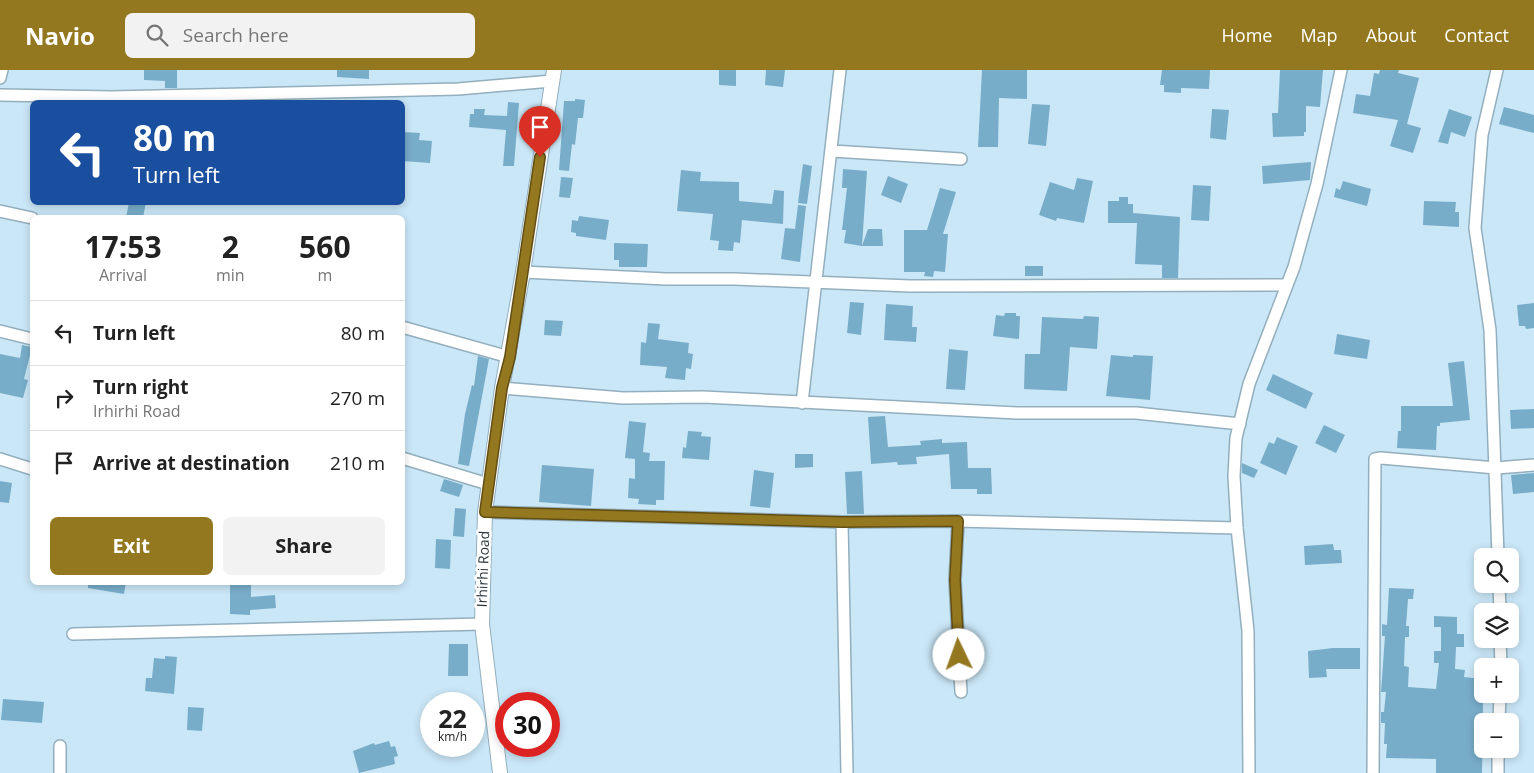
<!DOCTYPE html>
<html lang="en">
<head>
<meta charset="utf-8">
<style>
  :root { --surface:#fff; --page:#f2f2f2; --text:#222; --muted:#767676; --line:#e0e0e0; --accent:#94781f }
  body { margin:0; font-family:"Open Sans",sans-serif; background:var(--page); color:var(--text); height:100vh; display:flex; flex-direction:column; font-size:19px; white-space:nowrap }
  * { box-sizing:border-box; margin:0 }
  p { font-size:16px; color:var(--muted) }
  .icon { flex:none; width:28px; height:28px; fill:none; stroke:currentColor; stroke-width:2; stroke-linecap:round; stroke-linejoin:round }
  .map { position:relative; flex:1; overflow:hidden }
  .panel { position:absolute; left:30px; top:145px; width:375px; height:370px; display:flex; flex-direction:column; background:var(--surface); border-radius:8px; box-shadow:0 2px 8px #0003 }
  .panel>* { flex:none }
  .guide { position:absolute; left:30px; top:30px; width:375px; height:105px; border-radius:8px; box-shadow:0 2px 8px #0003; background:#1a4fa0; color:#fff; overflow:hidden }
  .buttons { position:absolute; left:1474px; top:478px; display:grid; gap:10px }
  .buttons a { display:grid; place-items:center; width:45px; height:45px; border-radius:8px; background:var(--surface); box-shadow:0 2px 8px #0003; font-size:25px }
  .speed { position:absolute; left:420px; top:622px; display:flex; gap:10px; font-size:25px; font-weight:700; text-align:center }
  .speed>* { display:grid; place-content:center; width:65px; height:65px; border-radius:50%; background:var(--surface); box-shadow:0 2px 8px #0003; line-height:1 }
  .speed small { font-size:12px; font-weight:400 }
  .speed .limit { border:8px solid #d22; background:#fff; color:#111 }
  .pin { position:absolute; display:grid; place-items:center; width:42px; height:42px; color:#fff; margin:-51px -21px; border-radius:50% 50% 50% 0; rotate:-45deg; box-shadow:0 0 5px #0007 }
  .pin .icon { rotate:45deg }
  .me { position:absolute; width:55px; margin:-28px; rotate:357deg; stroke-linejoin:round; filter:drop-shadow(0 0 4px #0008) }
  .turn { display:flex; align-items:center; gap:18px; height:105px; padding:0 20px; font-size:22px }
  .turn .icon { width:65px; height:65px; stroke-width:2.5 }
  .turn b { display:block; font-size:35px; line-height:42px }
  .eta { display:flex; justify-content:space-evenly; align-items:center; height:85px; text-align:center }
  .eta b { font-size:30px; font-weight:700; line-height:35px }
  .button { display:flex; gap:10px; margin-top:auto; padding:10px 20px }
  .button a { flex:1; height:58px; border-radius:8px; background:var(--accent); color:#fff; font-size:20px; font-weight:700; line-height:58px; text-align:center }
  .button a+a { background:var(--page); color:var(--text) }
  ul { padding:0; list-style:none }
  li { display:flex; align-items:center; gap:15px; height:65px; padding:0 20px; border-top:1px solid var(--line) }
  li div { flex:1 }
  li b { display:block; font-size:19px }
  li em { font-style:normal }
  header { display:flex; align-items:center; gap:30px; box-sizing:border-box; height:70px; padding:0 25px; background:var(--accent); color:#fff }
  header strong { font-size:24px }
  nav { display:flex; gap:28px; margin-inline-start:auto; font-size:18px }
  .search { width:350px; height:45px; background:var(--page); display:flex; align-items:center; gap:12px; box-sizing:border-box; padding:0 18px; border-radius:8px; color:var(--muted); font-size:19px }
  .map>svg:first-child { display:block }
  .building { fill:#78adc9 }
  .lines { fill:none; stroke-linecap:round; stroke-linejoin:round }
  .minor-casing { stroke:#93afbd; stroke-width:14 }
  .tertiary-casing { stroke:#93afbd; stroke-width:16 }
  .minor { stroke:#fff; stroke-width:11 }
  .tertiary { stroke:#fff; stroke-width:14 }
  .route-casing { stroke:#604e14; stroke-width:12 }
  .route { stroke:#94781f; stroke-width:9 }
  .labels { text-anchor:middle; stroke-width:5; stroke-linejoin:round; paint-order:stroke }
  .street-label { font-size:14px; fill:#2a363c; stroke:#fff }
</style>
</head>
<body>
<header>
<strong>Navio</strong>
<div class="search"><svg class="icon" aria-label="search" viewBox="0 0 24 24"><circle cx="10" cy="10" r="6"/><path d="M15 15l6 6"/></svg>Search here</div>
<nav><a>Home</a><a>Map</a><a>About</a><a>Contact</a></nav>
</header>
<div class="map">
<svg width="1534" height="703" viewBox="0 0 1534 703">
  <rect width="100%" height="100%" fill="#cae7f7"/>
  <path class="building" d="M144,0H177V18H165V11L144,10Z
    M337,0H369V9L337,7Z
    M719,0H736V16L719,15Z
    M766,0H785L783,17L765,15Z
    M982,0H1027V29L999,28L998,77H978Z
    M1162,0H1210L1209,19L1181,18V23L1164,22V15H1160Z
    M1280,0H1323L1320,37L1306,36V62H1304V66L1273,67L1272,43H1278Z
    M1380,0H1399L1398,3L1419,8L1407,54L1421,58L1413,83L1390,76L1398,50L1353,43L1356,24L1370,26L1374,3L1379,4Z
    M575,29L585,30L583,48H578L575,75L572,74L569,101L559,100L564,31H575Z
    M508,32L519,33L514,96H503L506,60L469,57L470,44H474V39H485L484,45L507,46Z
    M1032,34L1050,35L1046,76L1028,74Z
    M1504,37L1534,45V63L1499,54Z
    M1212,39L1229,40L1226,70L1210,68Z
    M1449,39L1472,47L1465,67L1451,62L1448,74L1438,72Z
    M403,62L420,63L419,70L432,71L430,93L402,91Z
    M1311,92L1310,110L1263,114L1262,96Z
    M803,94L812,96L807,134L798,133Z
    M843,99L867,101L862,176L844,173L846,160H842L847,118H842Z
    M681,100L701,102L700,111L739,112V131L772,134L774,120L784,121L783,154L742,150L740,173L734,172L733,181L718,180L719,171L710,170L713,144L677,141Z
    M888,106L908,114L901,133L881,125Z
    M561,107L573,108L570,128L559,127Z
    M1077,108L1093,111L1084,153L1057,148L1056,151L1039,145L1050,112L1074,120Z
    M1343,111L1371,119L1367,136L1334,127L1336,118L1340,120Z
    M1193,115L1211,116L1209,151L1191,150Z
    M940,118L956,122L943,164H948L945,202L934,201L933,207L924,206L925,202H904V160H927Z
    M1119,127H1128V134H1133V143L1180,147L1178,208H1162V195L1135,194L1137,153H1108V131H1119Z
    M1424,131L1456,132L1455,142H1459V157L1423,155Z
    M129,132H146L143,148H126Z
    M798,135L806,136L800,192L781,189L785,158L795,159Z
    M579,146L609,150L606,170L576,166V163L571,162L572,150L578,151Z
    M868,159H882L883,176H862Z
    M614,173L648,174L647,197H619V190H614Z
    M1025,196H1043V206H1025Z
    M850,232L864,233L861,265L847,263Z
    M1534,233V258L1526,259L1525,256H1519L1517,235Z
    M886,234L913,236L912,257H917L916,272L884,270Z
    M1005,243H1016V246H1020L1019,269L993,266L996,245L1004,246Z
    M1084,246L1099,247L1097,279L1070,277L1067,321L1024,319L1025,284H1040L1042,247L1083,249Z
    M545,250L563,251L561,266L544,265Z
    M648,253L660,254L658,269L689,273L688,283L693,284L691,299L686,298L685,310L665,308L667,297L640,295L641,272L646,273Z
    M1337,264L1370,270L1367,289L1334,284Z
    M22,275L32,277L24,309L28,310L23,328L0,323V284L20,288Z
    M949,279L968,281L965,320L946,319Z
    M1111,285L1133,287V285L1153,286L1150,330L1106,326Z
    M478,286L489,289L469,396L458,394L465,344L472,315L474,316Z
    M1464,291L1470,350L1440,353V356H1437L1436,380L1397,378L1398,361H1401V336H1453L1448,293Z
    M1273,304L1313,323L1306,339L1266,320Z
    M1534,339V358L1511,359L1510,340Z
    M885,346L888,377L921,375L920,371L942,369V373L967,372L968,398H991L992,424H977V419H951L949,384L916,387L917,394L898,395L897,392L871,394L868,347Z
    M629,351L646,353L643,382L650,383L649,391H665L664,430H656V435L638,434L639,429L628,428L629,408L635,409V389L625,388Z
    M1324,355L1345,365L1336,383L1315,373Z
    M688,361L702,362L701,366L711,367L709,390L682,388L683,377L686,378Z
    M1277,367L1298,376L1286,405L1260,393L1269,372L1274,374Z
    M795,384H813V397L795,398Z
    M1242,393L1258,400L1254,408L1242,403Z
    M542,395L594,399L591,436L539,432Z
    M754,400L774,403L770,438L750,436Z
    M862,401L864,444H847L845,402Z
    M1534,403V422L1513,424L1511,405Z
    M444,409L463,415L459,427L440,421Z
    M0,411L12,413L9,433L0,432Z
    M455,438L466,439L464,467L453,466Z
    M436,469L451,470L450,499L435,498Z
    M1333,474L1334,480H1341L1342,493L1305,495L1304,476Z
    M88,512H126L124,524L88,518Z
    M230,515H251V527L275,525L276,538L250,540V545L230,544Z
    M1389,518L1414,519L1413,529H1408L1406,556H1409V567H1405L1404,596L1409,597L1408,617L1436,619L1439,593H1434V581H1441V557H1434V546L1457,547V564H1464V577H1456L1455,599L1465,600L1464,607L1481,609L1478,632H1483L1482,703H1436V689L1386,688L1387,674H1384L1385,653H1381V642H1384L1386,622H1381L1385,566H1382V554L1387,555Z
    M449,574H468V606H448Z
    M1333,578H1360V599H1326L1327,607L1309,608L1308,581Z
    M165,586L177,587L174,624L145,621L146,608H152L154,588L165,589Z
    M3,629L44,632L42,653L1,650Z
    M188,637L204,638L202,661L187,660Z
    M389,671L391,677L395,676L398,686L394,687L395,694L359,703L353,681L374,673L375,675Z"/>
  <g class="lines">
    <g class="minor-casing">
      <path id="minor" d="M1497,0L1482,65L1475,158L1490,260L1498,486
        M0,8L2,0
        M0,25L111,27L458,19L552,11
        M832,81L961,89
        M0,141L32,148
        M523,202L666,209H735L910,216L1287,215
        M402,257L509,287
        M0,261L32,269
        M502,318L623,328L703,327L1017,343H1136L1240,354
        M802,333L840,0
        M402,388L488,414
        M0,389L32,399
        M485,442L842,452L958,451L1237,458
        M958,451L955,510L961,622
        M842,452L847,703
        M1499,514L1500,541
        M73,564L482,554
        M1500,569L1501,596
        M1499,651L1500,624
        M60,703V676
        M1249,703L1248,561L1237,458L1234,406L1236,368L1249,314L1294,197L1317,114L1341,0
        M1373,703L1375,389L1381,388L1496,398L1534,395
        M1498,703V679"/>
    </g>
    <g class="tertiary-casing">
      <path id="tertiary" d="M500,703L482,554L485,442L502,318L523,202L554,0"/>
    </g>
    <use href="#minor" class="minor"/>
    <use href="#tertiary" class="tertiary"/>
  </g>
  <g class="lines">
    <g class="route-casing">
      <path id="route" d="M540,87L510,287L502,318L485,442L842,452L958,451L955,510L959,585"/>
    </g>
    <use href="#route" class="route"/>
  </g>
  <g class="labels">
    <g class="street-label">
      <text transform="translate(483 499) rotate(-88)" y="5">Irhirhi Road</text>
    </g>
  </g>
</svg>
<div class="buttons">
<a><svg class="icon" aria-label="search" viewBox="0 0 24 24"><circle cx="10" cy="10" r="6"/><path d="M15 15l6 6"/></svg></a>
<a><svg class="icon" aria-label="layers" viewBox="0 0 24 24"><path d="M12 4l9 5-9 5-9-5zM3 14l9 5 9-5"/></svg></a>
<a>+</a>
<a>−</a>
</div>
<div class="speed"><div>22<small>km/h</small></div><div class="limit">30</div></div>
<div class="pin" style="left:540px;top:87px;background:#d93025"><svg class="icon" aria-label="arrive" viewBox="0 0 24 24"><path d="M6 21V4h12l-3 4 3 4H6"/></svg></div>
<svg class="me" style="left:959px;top:585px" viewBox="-20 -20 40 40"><circle r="19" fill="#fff"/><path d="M0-13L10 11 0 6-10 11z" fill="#94781f"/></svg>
<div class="guide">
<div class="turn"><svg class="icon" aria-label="left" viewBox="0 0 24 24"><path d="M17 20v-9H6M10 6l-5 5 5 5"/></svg><div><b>80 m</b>Turn left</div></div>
</div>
<section class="panel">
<div class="eta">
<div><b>17:53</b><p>Arrival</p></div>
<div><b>2</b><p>min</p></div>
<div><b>560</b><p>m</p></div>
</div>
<ul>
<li><svg class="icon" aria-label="left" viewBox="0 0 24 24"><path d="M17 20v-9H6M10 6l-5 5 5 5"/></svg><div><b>Turn left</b></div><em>80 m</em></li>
<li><svg class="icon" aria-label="right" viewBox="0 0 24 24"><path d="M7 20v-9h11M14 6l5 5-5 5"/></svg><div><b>Turn right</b><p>Irhirhi Road</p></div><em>270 m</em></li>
<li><svg class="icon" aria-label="arrive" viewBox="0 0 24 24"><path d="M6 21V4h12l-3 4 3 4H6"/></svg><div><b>Arrive at destination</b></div><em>210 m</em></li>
</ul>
<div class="button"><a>Exit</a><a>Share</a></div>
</section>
</div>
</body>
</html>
